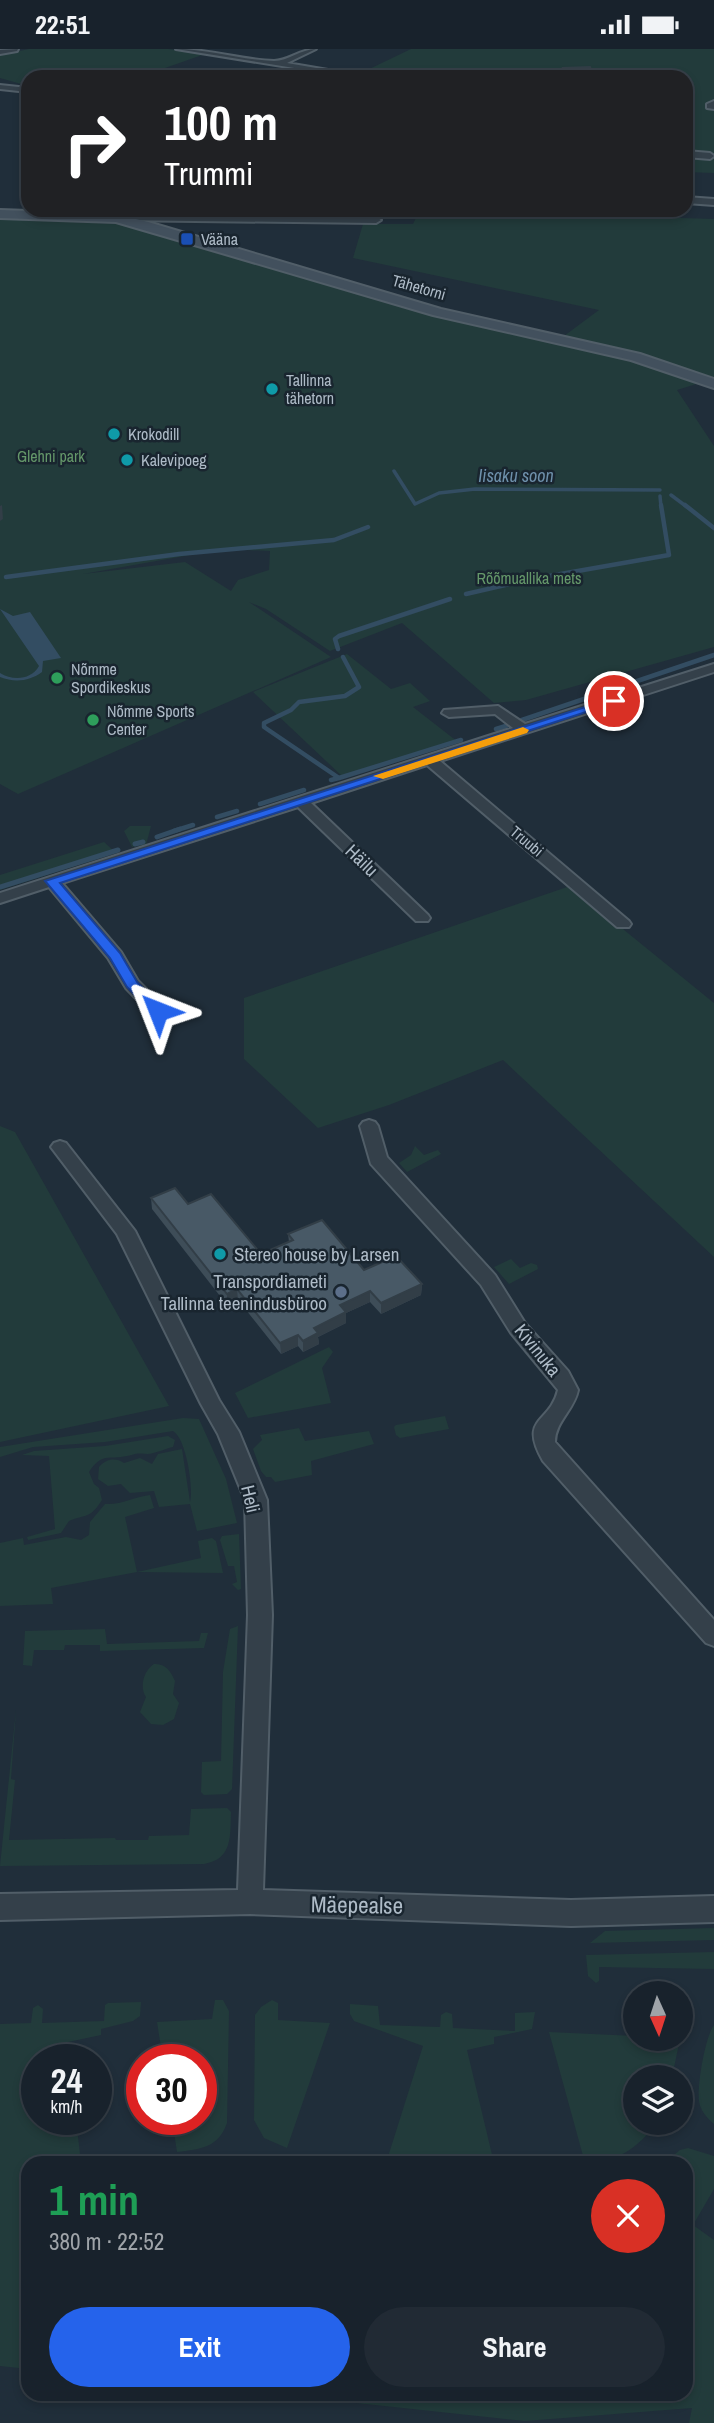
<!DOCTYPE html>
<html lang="en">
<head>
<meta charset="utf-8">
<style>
  :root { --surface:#18222c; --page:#212a34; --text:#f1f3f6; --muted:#9fa4a9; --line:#363f48; --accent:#2563eb }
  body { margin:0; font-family:"Archivo Narrow",sans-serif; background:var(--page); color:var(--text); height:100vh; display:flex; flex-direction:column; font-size:26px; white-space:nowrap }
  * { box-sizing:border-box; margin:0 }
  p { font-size:23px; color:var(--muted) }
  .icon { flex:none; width:38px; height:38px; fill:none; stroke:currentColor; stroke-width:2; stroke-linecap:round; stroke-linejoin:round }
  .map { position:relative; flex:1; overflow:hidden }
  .drawer { position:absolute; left:21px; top:2107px; width:672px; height:245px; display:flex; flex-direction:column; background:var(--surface); border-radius:21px; box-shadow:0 4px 10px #0003,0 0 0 2px var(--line) }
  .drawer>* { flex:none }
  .hud { position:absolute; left:21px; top:21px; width:672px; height:147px; border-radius:21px; box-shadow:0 4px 10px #0003,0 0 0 2px var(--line); background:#202124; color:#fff; overflow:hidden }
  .needle { width:46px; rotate:177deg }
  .buttons { position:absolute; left:623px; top:1932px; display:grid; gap:14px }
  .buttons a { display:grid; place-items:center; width:70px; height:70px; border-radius:50%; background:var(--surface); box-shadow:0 4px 10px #0003,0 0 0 2px var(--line); font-size:35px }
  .speed { position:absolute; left:21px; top:1995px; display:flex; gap:14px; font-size:35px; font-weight:700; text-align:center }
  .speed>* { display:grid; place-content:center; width:91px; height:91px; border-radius:50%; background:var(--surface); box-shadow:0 4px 10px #0003,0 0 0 2px var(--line); line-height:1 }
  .speed small { font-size:18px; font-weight:400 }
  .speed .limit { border:10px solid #d22; background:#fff; color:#111 }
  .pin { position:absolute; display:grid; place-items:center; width:60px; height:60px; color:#fff; margin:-30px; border:4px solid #fff; border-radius:50%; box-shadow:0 2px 7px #0007 }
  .me { position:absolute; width:77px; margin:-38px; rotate:315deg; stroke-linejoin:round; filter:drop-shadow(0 0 5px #0008) }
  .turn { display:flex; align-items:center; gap:24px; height:147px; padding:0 28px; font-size:32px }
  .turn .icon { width:91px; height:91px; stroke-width:2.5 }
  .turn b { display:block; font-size:49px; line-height:60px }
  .round { display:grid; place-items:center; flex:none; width:74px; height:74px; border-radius:37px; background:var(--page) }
  .headline { display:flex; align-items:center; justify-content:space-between; height:119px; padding:0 28px }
  h1 { font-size:42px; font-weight:800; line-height:52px; color:#1e9e55 }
  .primary-button { display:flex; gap:14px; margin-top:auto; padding:14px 28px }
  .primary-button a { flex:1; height:80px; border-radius:42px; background:var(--accent); color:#fff; font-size:28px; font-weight:800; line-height:80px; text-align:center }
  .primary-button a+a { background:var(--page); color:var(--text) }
  .status { display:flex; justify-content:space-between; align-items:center; height:49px; padding:0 35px; background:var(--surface); direction:ltr }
  .status svg { height:19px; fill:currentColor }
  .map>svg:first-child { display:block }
  .green { fill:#223b3b; fill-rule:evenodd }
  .water { fill:#334d62 }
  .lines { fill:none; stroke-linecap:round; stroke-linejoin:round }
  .stream-far2 { stroke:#334d62; stroke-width:3.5 }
  .stream-far1 { stroke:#334d62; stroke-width:4.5 }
  .stream { stroke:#334d62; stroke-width:5 }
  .street-casing { stroke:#515e68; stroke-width:4 }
  .secondary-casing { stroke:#515e68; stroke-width:4 }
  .street { fill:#34404a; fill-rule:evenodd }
  .secondary { fill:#42505d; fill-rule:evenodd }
  .wall { fill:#3e4d58 }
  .shaded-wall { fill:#323e47 }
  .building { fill:#485966; stroke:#323e47; stroke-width:2 }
  .route { fill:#2563eb; stroke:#184099; stroke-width:2 }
  .slow { fill:#f59e0b }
  .transit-dot { fill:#1a4fb4; stroke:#19252f; stroke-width:2.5 }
  .culture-dot { fill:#0f9aa8; stroke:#19252f; stroke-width:2.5 }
  .leisure-dot { fill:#2e9e5b; stroke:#19252f; stroke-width:2.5 }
  .service-dot { fill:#5c6f8a; stroke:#19252f; stroke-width:2.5 }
  .labels { text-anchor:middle; stroke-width:5; stroke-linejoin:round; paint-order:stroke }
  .far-poi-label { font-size:16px; fill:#aebbc7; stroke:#19252f; text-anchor:start }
  .far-street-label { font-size:16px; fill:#aebbc7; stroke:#19252f }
  .far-park-label { font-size:16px; fill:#65986a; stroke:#19252f }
  .far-water-label { font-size:18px; font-style:italic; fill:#6e90ab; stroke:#19252f }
  .street-label { font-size:19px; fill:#aebbc7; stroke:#19252f }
  .poi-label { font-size:19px; fill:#aebbc7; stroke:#19252f; text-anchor:start }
  .near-street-label { font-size:23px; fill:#aebbc7; stroke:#19252f }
</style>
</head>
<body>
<div class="status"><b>22:51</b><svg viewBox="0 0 49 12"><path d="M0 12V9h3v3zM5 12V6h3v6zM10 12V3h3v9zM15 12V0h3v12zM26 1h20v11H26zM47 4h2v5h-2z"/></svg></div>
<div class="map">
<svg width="714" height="2374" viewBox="0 0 714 2374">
  <rect width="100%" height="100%" fill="#202e3a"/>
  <path class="green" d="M29,0H168L205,5L148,25L160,28H28V37L0,29V6Z
    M411,0H714V124L686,123V28H381L359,25Z
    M420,161L714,170V335L706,332L677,341L714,397V598L526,651L494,654L402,574L330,602L266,560L249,553L331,608L18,745L0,735V170L144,176L438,263L560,290L599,261L353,209L363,175H413ZM224,500L270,502L269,521L238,531L231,542L185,513L83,525Z
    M347,605L391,640L410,634L430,652L413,658L458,693L343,728L253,643Z
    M130,777H151L146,796L132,798L124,782Z
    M104,793L116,804L0,841V826Z
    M570,837L714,954V1208L503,1011L389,1056L318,1079L244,1010V949Z
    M0,1077L15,1083L169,1357L0,1393Z
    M415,1097L424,1106L438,1101L441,1105L407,1123L399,1114L411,1106Z
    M511,1210L520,1219L531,1214L537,1216L538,1220L509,1235L494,1218Z
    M329,1298L333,1303L322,1319L331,1354L248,1369L235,1344Z
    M445,1367L449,1380L400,1389L396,1386L394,1378L396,1376Z
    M183,1369L199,1370L226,1430L237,1474L197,1482L190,1455L159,1458L154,1442L130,1444L121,1435L108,1437L98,1430L99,1418C106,1410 115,1408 124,1414L140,1409L152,1415L158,1405L182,1400L190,1453C194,1439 186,1389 173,1382L105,1393L33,1398L0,1408V1398Z
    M299,1379L305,1392L369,1382L374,1395L311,1412L312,1426L275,1433L271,1428H266L261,1422L253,1400L262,1391L260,1386Z
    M168,1387L175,1391L173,1398C167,1399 151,1406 147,1405C135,1404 139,1404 127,1407C108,1411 102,1403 89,1423L94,1435L99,1439L102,1451C90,1470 86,1465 69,1472L61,1484L28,1491L27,1488L55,1480L49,1407L22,1406L34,1402L105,1397Z
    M150,1446L154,1459L125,1468L137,1523L201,1509L198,1492L212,1489L216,1492L223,1524L137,1523L51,1539L53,1555L0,1557V1494L23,1489L24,1496L66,1488L81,1491L89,1486L90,1473L105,1455C122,1456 133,1448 150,1446Z
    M239,1485L241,1540L238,1541L232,1535L237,1533L234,1517H228L220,1491L222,1487Z
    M238,1577L232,1740L227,1745L204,1746L201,1743L202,1713L221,1712L223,1623L230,1580Z
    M105,1580L107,1595L199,1592L201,1584H208L204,1599L100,1602V1596H65L64,1601H34L32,1617L23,1616L25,1582Z
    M154,1615C166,1614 171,1623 175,1632L173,1645L179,1654L174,1670L163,1676L151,1675L140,1663L146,1648C139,1638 144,1621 154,1615Z
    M16,1661L11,1730L15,1731L9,1791L115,1789L116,1791H148L149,1787L189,1786L191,1760L227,1759L231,1763C230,1787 233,1810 204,1815L0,1817Z
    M714,1879V1891L590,1894L605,1882Z
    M714,1903V1920L599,1918V1932L596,1934L588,1927L586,1906Z
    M215,1951H223L229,1962L227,2074C218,2099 201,2100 177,2103L172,2070H201V2011H163L157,1973L212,1970Z
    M272,1951L278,1954V1971L330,1974L287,2099L264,2089L254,2071L255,1966L261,1958Z
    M141,1953L140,1967L133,1972L101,1980V1986L68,1993L70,2011H37V2070H76L81,2114H28V2320L0,2317V1975L31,1974L33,1959L38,1956L43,1960L42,1974L104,1972L105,1956L108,1954Z
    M350,1955L378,1957L380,1976L440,1978L441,1966L446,1963L452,1965L453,1979L515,1982V1964L535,1963L532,1980L494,1988V1995L467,2001L494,2114H386L423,1997L354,1972L350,1965Z
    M714,1976V2075C707,2069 700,2061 699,2052C697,2037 705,1988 714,1976Z
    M549,1983L635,1987V1990H680L672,2028H635V2074H656C639,2099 615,2114 585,2114Z
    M688,2099L714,2107V2140L693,2176L714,2191V2374H689L692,2359L525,2372L273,2345H686V2114H664L680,2101Z"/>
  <path class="water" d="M0,560L13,567L30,563L61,609L43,612L42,623C30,632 15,634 0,628V624C13,632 31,631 39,617Z"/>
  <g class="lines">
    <path class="stream-far2" d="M394,422L415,455L439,444L475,440L660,441
      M671,446L687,458
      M660,447L661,458"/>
    <path class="stream-far1" d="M685,456L714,479
      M6,528L179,505L334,491L368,478
      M466,545L532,530L669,506L661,456
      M338,600L335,590L339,587L450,550
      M522,671L714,606
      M496,680L509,676
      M339,729L461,691
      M331,731L339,729L264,678V674L291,661L299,653L345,647L359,638L343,608
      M260,755L304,741
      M217,768L237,762
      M174,782L193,776"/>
    <path class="stream" d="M157,788L180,780
      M135,795L143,793
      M0,838L118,801"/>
    <g class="street-casing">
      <path id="street" d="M18,0L17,2L0,5V1Z
        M176,0C209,0 241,11 274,12C288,12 301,0 316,0L287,14L369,28H350Z
        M0,36L28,39V43L0,40Z
        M714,52V60L707,59V55Z
        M686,102L710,104L714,107L710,110L686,108Z
        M686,148L714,150V156L686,154Z
        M116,166L376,168L381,171L376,174L113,171V167Z
        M714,615V623L440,712L629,872L631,875L629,878H617L427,716L311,754L428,866L430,869L428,872H416L298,758L62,834L121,903L138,932L164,958L167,962L164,966H152L126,939L108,909L49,838L0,854V844L513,679L495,665L449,668L442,664L444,661L498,657L525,675Z
        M369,1071L375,1073L378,1077L387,1108L495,1226L525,1274L568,1322L578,1341C574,1361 555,1373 555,1393L714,1571V1597L706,1594L543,1412C518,1368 550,1375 558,1341L511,1284L481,1236L371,1115L360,1077L363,1073Z
        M60,1092L66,1094L135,1182L219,1351L239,1383L267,1451L272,1566L263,1841L571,1851L714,1847V1873L571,1877L250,1865L0,1871V1845L238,1841L248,1566L245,1451L218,1385L201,1355L117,1185L51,1098L54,1094Z"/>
    </g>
    <g class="secondary-casing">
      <path id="secondary" d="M0,161L116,165L148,173L441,260L640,305L714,330V339L631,311L433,266L116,173L0,169Z"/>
    </g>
    <use href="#street" class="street"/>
    <use href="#secondary" class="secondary"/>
  </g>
  <path class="wall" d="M563,19L594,28H562Z
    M151,1149L261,1205L289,1193L288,1185L364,1221L422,1235L421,1246L381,1265L370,1253L346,1264V1274L318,1288L319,1295L303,1303L298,1297L281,1305L238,1251L227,1256L152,1160Z"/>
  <path class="shaded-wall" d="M2,456L3,470L0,472V457Z
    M422,1235L421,1246L381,1265V1254Z
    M237,1240L238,1251L227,1256V1245Z
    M370,1242V1253L346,1264V1274L318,1288L319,1295L303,1303V1292L314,1279L340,1256Z
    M298,1286V1297L281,1305L280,1294Z"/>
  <path class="building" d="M590,18L594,28H567L563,19Z
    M653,26L654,28H631Z
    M175,1139L188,1155L211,1145L261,1205L293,1191L288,1185L322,1171L364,1221L396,1207L422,1235L381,1254L370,1242L340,1256L346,1263L314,1279L318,1284L303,1292L298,1286L280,1294L237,1240L227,1245L151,1149Z"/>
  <path class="route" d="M610,650L620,652L60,834L120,904L137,933L163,959V965H153L127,938L110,909L45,832Z"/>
  <path class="slow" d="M523,678L529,681L527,684L383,730L373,727Z"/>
  <rect class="transit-dot" x="180" y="183" width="14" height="14" rx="3.5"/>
  <g class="culture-dot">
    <circle cx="272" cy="340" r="7"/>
    <circle cx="114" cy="385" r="7"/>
    <circle cx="127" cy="411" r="7"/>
    <circle cx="220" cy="1205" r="7"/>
  </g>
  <g class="leisure-dot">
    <circle cx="57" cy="629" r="7"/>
    <circle cx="93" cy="671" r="7"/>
  </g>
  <circle class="service-dot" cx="341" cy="1243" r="7"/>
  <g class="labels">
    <g class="far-poi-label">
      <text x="201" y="196">Vääna</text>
      <text x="286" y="337">Tallinna<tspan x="286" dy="18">tähetorn</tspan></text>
      <text x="128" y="391">Krokodill</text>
      <text x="141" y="417">Kalevipoeg</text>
      <text x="71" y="626">Nõmme<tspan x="71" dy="18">Spordikeskus</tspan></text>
      <text x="107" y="668">Nõmme Sports<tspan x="107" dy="18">Center</tspan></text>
    </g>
    <g class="far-street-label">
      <text transform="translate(419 238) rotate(16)" y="6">Tähetorni</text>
      <text transform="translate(527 792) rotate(40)" y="6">Truubi</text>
    </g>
    <g class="far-park-label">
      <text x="51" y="413">Glehni park</text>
      <text x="529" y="535">Rõõmuallika mets</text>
    </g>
    <g class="far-water-label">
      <text x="516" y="433">Iisaku soon</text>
    </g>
    <g class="street-label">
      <text transform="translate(362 811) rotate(44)" y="7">Häilu</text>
      <text transform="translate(538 1301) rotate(51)" y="7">Kivinuka</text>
      <text transform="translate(251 1450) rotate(77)" y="7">Heli</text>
    </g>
    <g class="poi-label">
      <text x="234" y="1212">Stereo house by Larsen</text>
      <text x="327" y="1239" text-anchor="end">Transpordiameti<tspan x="327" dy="22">Tallinna teenindusbüroo</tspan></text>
    </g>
    <g class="near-street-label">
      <text transform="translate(357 1856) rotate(1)" y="8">Mäepealse</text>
    </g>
  </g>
</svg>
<div class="buttons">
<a><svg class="needle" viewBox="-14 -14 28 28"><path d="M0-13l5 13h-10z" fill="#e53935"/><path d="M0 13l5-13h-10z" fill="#9fa4a9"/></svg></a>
<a><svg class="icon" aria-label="layers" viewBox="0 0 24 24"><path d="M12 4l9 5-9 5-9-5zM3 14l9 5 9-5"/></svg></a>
</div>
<div class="speed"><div>24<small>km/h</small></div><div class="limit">30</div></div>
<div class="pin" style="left:614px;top:652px;background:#d93025"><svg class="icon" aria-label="arrive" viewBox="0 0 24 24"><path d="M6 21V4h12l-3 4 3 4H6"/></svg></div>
<svg class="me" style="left:158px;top:962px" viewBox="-20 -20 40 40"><path d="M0-17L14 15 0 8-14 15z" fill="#2563eb" stroke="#fff" stroke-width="4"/></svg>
<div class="hud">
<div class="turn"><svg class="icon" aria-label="right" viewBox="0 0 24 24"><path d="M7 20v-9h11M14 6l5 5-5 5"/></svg><div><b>100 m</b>Trummi</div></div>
</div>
<section class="drawer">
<div class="headline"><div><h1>1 min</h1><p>380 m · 22:52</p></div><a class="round" style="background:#d93025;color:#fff"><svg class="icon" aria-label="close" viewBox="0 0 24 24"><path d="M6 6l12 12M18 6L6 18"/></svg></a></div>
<div class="primary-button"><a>Exit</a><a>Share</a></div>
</section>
</div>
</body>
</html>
